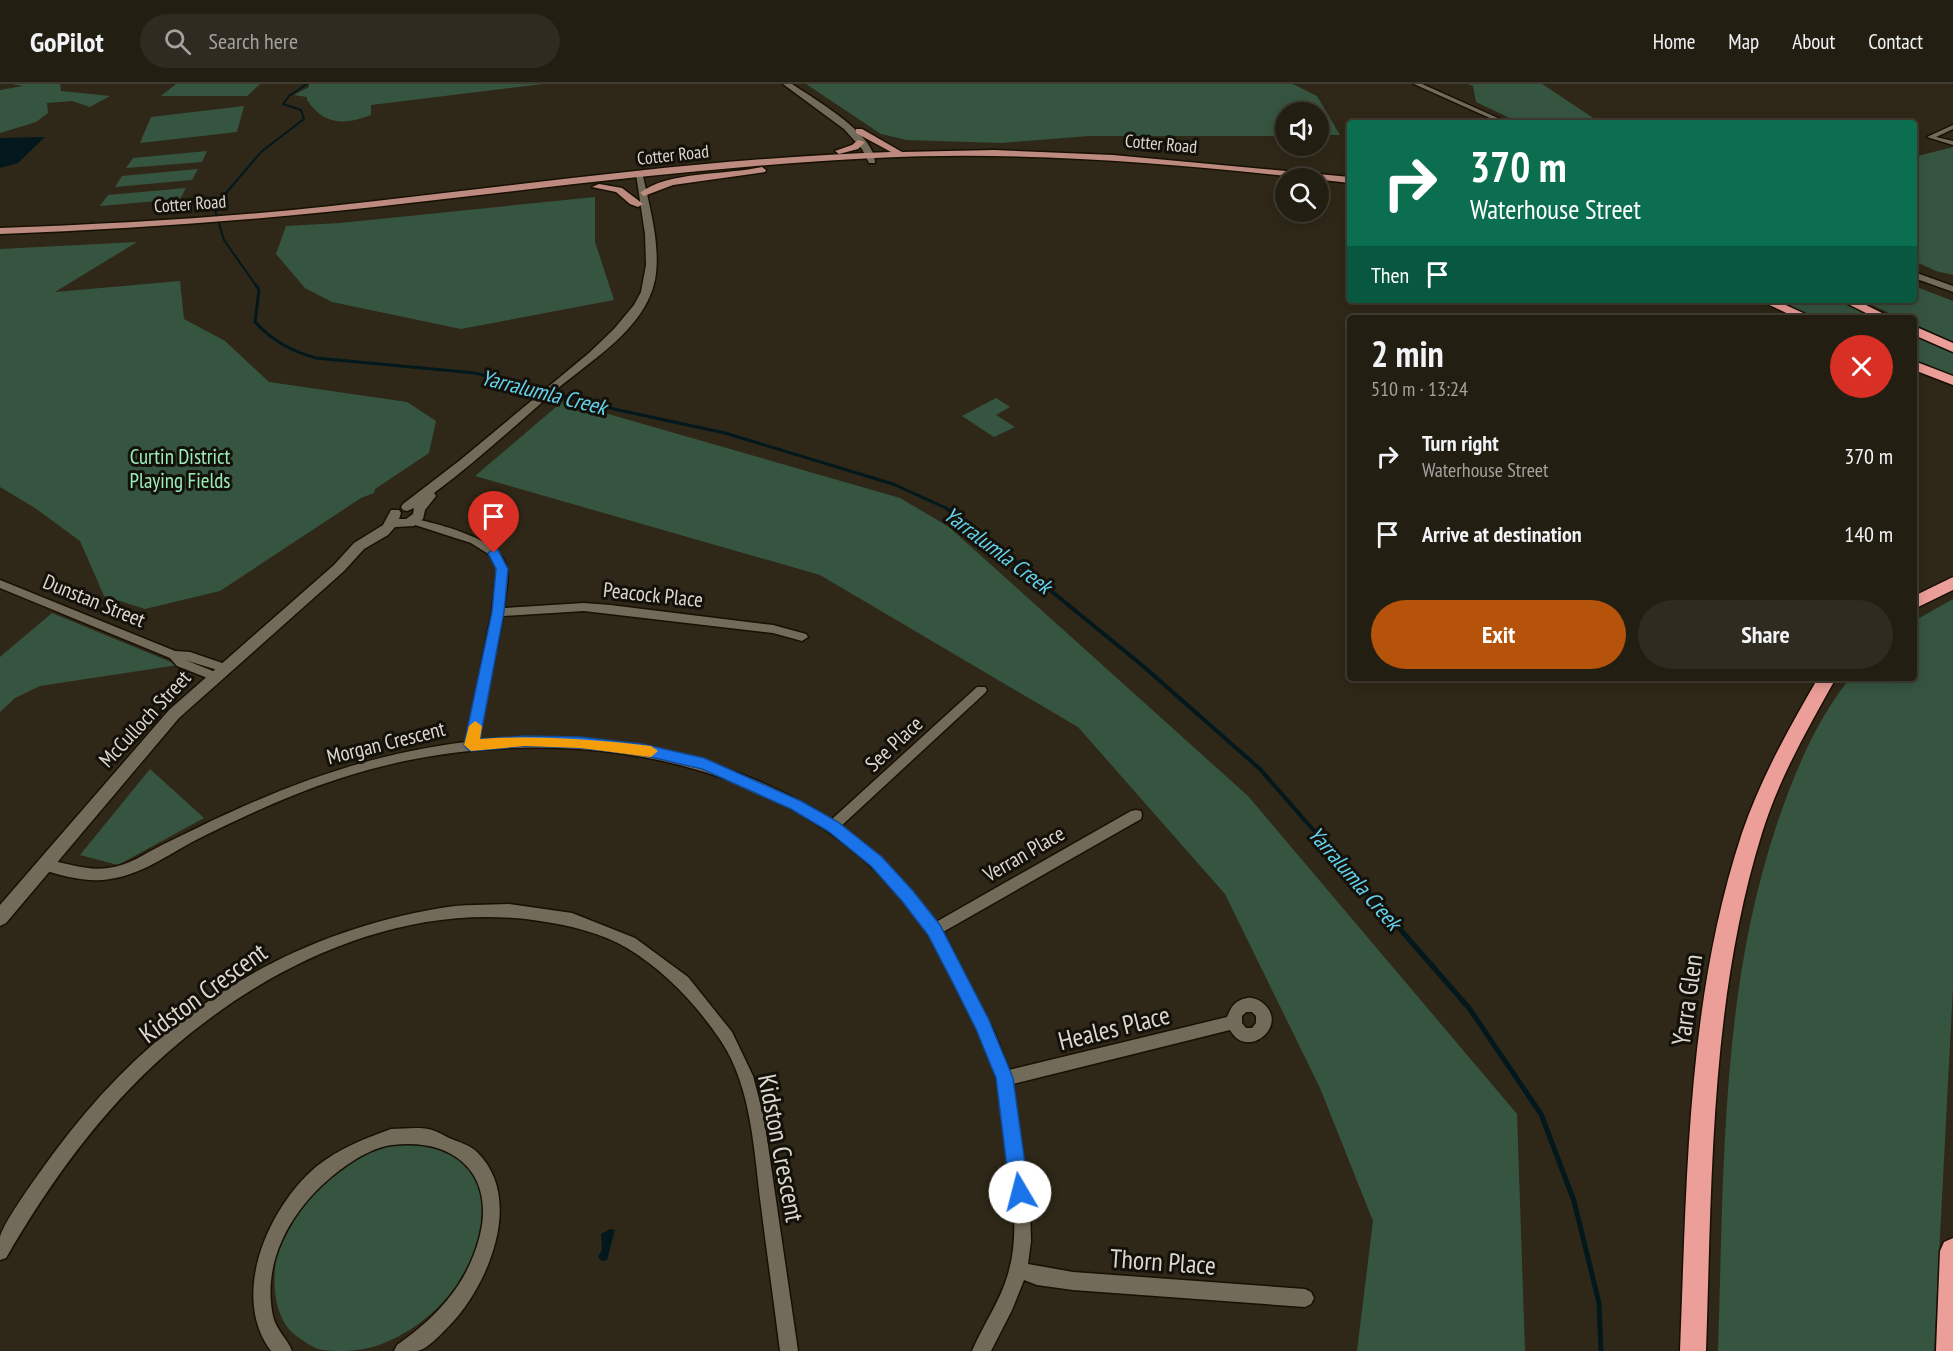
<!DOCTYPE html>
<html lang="en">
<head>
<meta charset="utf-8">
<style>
  :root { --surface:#231e12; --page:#2f2b20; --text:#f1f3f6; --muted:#a3a29f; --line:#403c32; --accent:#b45309 }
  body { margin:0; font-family:"PT Sans Narrow",sans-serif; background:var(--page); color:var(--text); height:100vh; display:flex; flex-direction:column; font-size:22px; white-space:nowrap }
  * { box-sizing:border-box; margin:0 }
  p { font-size:20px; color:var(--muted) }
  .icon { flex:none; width:33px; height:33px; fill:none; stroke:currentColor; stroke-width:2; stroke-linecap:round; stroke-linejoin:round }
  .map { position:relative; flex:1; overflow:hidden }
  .details { position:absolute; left:1347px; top:231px; width:570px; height:366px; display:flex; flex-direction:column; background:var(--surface); border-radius:6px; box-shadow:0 3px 15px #0003,0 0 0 2px var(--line) }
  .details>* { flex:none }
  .hud { position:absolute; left:1347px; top:36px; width:570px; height:183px; border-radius:6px; box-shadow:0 3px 15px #0003,0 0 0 2px var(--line); background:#0b6e4f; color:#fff; overflow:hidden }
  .controls { position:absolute; left:1275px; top:18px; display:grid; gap:12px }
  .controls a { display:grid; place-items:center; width:54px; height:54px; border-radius:50%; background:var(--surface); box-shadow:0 3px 15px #0003,0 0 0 2px var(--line); font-size:30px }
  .pin { position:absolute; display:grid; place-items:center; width:51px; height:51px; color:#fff; margin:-62px -26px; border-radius:50% 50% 50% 0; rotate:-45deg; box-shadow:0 0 6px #0007 }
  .pin .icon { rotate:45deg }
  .me { position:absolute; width:66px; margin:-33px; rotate:352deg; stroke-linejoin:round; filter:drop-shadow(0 0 4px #0008) }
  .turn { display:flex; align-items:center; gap:21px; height:126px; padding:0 24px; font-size:27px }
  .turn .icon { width:78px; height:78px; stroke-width:2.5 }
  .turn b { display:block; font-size:42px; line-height:51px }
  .then { display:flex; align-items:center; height:57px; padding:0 24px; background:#0003; gap:12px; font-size:22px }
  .round { display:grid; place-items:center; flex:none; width:63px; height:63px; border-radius:32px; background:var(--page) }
  .overview { display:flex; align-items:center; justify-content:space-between; height:102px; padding:0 24px }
  h1 { font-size:36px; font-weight:700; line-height:45px }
  .action { display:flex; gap:12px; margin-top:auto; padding:12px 24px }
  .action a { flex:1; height:69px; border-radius:36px; background:var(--accent); color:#fff; font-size:24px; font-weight:700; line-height:69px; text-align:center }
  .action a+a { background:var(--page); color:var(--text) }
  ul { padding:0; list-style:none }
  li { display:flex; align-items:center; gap:18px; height:78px; padding:0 24px }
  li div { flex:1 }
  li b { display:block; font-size:22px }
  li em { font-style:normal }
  header { display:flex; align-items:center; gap:36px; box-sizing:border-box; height:84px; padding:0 30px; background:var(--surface); border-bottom:2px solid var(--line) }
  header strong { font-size:28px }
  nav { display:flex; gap:33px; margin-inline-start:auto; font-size:21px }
  .search { width:420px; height:54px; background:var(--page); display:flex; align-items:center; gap:15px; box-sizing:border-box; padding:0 21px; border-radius:33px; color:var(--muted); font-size:22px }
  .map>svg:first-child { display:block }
  .green { fill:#365541 }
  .water { fill:#02181d }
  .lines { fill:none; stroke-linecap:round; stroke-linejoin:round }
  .stream-far3 { stroke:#02181d; stroke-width:2 }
  .stream-far2 { stroke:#02181d; stroke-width:3 }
  .stream-far1 { stroke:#02181d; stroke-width:4 }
  .stream { stroke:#02181d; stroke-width:5 }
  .street-casing { stroke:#171003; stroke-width:3 }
  .secondary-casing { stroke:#171003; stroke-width:3 }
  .primary-casing { stroke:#171003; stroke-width:3 }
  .highway-casing { stroke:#171003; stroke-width:3 }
  .street { fill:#736b59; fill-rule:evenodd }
  .secondary { fill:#736b59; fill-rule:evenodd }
  .primary { fill:#bc8a7f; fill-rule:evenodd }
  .highway { fill:#ec9e99; fill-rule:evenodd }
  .route { fill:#1a73e8; stroke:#114b97; stroke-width:1.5 }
  .slow { fill:#f59e0b }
  .labels { text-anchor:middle; stroke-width:6; stroke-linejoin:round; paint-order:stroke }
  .far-street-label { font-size:18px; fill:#ddd8cf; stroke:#14110a }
  .park-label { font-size:21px; fill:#9aecb8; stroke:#14110a }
  .street-label { font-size:21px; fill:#ddd8cf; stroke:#14110a }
  .water-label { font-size:22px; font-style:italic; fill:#63d3ef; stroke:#14110a }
  .near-street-label { font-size:26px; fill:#ddd8cf; stroke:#14110a }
</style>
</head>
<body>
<header>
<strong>GoPilot</strong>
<div class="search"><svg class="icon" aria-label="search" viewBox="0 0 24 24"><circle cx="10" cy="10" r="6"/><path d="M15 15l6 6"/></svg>Search here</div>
<nav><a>Home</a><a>Map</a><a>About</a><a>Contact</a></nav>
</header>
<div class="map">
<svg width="1953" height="1267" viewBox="0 0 1953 1267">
  <rect width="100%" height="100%" fill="#2f2818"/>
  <path class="green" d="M12,0H60L61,7L110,12L90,23L72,17L47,19L48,29L36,38L0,49V6L23,2Z
    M176,0H260L247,12H161Z
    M309,0H543L371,21V31C344,41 325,42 307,16V13L294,11L309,3Z
    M806,0H1293L1317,12L1340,51H1319L1318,28H1286L1285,52H1089L1001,59L907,56L881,50Z
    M1468,0H1542L1601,39H1520L1476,18L1473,2Z
    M244,22L237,48L140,59L151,33Z
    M1953,63V191L1936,187L1914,177V73Z
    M207,67L202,78L126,84L133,74Z
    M198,85L192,96L115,103L122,92Z
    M186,104L180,115L100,122L108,111Z
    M595,113V158L614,216L461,245L332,218L305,204L276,170L286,142L340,139Z
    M137,158L55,208L180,197L184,235L225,257L269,298L407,318L436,337L429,369L375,405L374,409L361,414L220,507L145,525L104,512L80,457L35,424L0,403V165Z
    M1914,202L1953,217V258L1914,240V234H1900L1861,216H1914Z
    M1775,216H1835L1877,234H1816Z
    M1914,250L1953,267V294L1914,277Z
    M996,314L1010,323L996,331L1015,343L994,353L962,332Z
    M563,317L900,414L949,443L1248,712L1517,1030L1525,1267H1357L1373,1137L1320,1004L1225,810L1078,643L820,491L475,392Z
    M1953,515V903L1934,1267H1718C1724,1091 1720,909 1777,740C1795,687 1816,637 1850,594H1914V537Z
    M52,529L178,581L40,602L15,614L0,628V573Z
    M150,685L204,734L118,781L80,771Z
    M422,1056C431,1059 441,1060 448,1064C460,1070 470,1082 475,1094C510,1169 420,1267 345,1267C337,1267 326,1267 318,1265C310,1262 301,1255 295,1251C282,1241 276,1221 275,1207C268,1141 327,1072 391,1058C401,1056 412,1057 422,1056Z"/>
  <path class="water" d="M45,53L18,79L0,84V54Z
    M610,1145L615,1146L607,1176L602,1177L598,1173L602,1166L601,1150Z"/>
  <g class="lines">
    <path class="stream-far3" d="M257,203L224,156L214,123L261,68L304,35L301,26L283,20L289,12L307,0"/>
    <path class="stream-far2" d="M256,201L259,206L255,238C273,257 291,267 316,274L475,289L614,325L725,349L893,400L946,424L1003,468"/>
    <path class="stream-far1" d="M1001,466L1143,582L1260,685L1373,814"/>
    <path class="stream" d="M1372,813L1469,924L1541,1030L1574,1117L1599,1219L1601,1267"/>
    <g class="street-casing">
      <path id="street" d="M1414,0H1422L1509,39H1501Z
        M1953,41V45L1936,53L1953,57V61L1927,53Z
        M413,434C439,441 503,454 507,486C509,498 505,512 504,524L584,519L610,521L773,541L806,550L808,553L802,557L773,549L584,527L503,532L478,656C574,649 668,659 758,697C783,708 809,720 831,736L977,603H985L987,606L985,609L840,743C880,772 905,800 936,838L1131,727L1136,726L1141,727L1142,731L1141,735L943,848L993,946L1009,986L1227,933C1231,923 1235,916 1247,914C1252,913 1260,916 1264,920C1289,942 1247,977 1230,946L1013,1000L1030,1122L1031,1157L1028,1180L1073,1188L1305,1205L1311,1208L1314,1214L1311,1220L1305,1223L1073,1206L1037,1201L1024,1196L1012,1226L991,1267H972C983,1241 1000,1218 1008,1190C1021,1146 1011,1100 1005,1056C1002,1032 1001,1009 994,986C983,954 967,925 953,895C846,668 555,623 338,695C288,711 241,734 194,757C168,771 140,791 110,795C88,799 62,792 40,785L38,781L40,777L45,775C65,779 87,787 108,784C128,782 144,770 162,761C185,750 208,738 231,728C307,693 383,668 466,658L492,528L497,485L490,471L471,459L409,439V435ZM1246,928H1252L1256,932V939L1252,944H1246L1242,939V932Z
        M0,496L175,567L190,568L228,581L230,584L224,588L185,576L218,589L220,592L214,596L210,595L177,582L170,574L0,504Z
        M509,820L572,829L635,854L688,893L732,948L753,992L764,1034L798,1267H780C774,1219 767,1170 761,1122C754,1068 752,1004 721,957C696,920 665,887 627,864C602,849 568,841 540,837C403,816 268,880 167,969C101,1027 50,1098 6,1174L0,1176C0,1169 0,1161 0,1154C2,1139 45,1081 56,1066C153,936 280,851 441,824C463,820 487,821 509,820Z
        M391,1045C403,1045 417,1043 428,1045C435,1046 443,1051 449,1054C459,1058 470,1061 477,1068C525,1115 488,1202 449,1242C441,1250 428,1265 417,1267C410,1267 401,1267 394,1267L397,1261C437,1233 468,1200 480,1151C495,1089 453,1053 392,1061C376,1063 360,1072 347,1081C299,1114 260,1171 273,1232C276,1246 287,1254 292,1267H271C229,1211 269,1122 317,1082C340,1064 364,1055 391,1045Z"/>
    </g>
    <g class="secondary-casing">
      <path id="secondary" d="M783,0H792C814,15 876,50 875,79H869L862,65L844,45Z
        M636,90L643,92C650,125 661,162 655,196C645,245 591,276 556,306C516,341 477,377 434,409L436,412L425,426L423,435L414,442L395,443L388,451L364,465L344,487L179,634L6,839L0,842V821L169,626L334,481L354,459L383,441L391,426H399L401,429L399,435H406L413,430L414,424L407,427L403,426L401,423L403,420L459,377L589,269L614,245L634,221L641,208L646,181L645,150Z
        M1914,188L1953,202V208L1914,194Z"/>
    </g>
    <g class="primary-casing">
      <path id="primary" d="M856,45H862L902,68L994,66L1113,71L1350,93V99C1193,81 1034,66 875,74C691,83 509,109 326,128C217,139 109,146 0,150V144C111,140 221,134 331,122C517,102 703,74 891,68L856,49Z
        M858,56L865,58L858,65L839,70L835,67L852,61Z
        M762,83L766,86L765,88L673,101L644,112L640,109C667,87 728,91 762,83Z
        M599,100L622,104L643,120L638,123L630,120L616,108L592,103Z"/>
    </g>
    <g class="highway-casing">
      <path id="highway" d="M1759,216H1775L1814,234H1797Z
        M1840,216H1856L1892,234H1876Z
        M1914,242L1953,259V268L1914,251Z
        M1914,277L1953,292V301L1914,286Z
        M1953,493V506L1914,525V512Z
        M1818,594H1836C1808,644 1779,694 1762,749C1710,916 1712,1094 1706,1267H1680C1687,1094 1687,915 1742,749C1761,694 1789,644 1818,594Z
        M1953,1154V1267H1936L1940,1167L1944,1158Z"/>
    </g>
    <use href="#street" class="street"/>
    <use href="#secondary" class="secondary"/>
    <use href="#primary" class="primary"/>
    <use href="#highway" class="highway"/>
  </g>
  <path class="route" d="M494,465L498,466L508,485L504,528L480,655L525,652L580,653L642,660L704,674L801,717L838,738L882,773L913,807L940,841L989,936L1013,994L1029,1108L1026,1115L1020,1118L1013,1115L1010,1108L996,994L976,945L953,899L928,851L902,817L871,782L828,747L791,725L702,685L642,671L580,664L525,662L471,667L467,665L464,661L492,528L496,485L488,469Z"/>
  <path class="slow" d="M475,637L482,642L480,655C538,651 593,655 651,662L658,667L651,673L580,664L525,662L471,667L464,661L469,642Z"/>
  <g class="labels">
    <g class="far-street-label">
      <text transform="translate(1161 60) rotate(5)" y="6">Cotter Road</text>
      <text transform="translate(673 71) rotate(-6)" y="6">Cotter Road</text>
      <text transform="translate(190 120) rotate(-4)" y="6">Cotter Road</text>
    </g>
    <g class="park-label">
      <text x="180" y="380">Curtin District<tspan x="180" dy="24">Playing Fields</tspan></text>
    </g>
    <g class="street-label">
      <text transform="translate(653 511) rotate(6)" y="7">Peacock Place</text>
      <text transform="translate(94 517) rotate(22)" y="7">Dunstan Street</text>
      <text transform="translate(145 635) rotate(-47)" y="7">McCulloch Street</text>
      <text transform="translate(386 659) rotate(-14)" y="7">Morgan Crescent</text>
      <text transform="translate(894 660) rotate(-43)" y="7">See Place</text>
      <text transform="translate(1024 770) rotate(-30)" y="7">Verran Place</text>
    </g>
    <g class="water-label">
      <text transform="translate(544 308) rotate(14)" y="8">Yarralumla Creek</text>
      <text transform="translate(998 466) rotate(37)" y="8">Yarralumla Creek</text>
      <text transform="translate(1355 794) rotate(49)" y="8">Yarralumla Creek</text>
    </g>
    <g class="near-street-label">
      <text transform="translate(203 909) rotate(-36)" y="9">Kidston Crescent</text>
      <text transform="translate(1687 916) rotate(-82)" y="9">Yarra Glen</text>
      <text transform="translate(1114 944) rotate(-14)" y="9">Heales Place</text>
      <text transform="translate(781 1064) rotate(79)" y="9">Kidston Crescent</text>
      <text transform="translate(1163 1178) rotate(4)" y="9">Thorn Place</text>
    </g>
  </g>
</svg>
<div class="controls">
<a><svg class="icon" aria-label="sound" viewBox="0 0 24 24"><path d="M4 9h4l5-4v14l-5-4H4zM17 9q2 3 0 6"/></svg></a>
<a><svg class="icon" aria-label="search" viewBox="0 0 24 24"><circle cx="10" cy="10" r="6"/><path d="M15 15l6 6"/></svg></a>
</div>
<div class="pin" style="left:494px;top:469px;background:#d93025"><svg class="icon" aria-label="arrive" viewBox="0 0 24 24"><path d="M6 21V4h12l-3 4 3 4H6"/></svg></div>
<svg class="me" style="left:1020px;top:1108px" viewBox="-20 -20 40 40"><circle r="19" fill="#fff"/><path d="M0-13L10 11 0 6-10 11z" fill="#1a73e8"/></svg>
<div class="hud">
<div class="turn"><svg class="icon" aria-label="right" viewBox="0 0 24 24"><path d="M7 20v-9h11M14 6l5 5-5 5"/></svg><div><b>370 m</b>Waterhouse Street</div></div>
<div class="then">Then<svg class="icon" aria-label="arrive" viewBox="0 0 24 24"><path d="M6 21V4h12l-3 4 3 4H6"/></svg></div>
</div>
<section class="details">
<div class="overview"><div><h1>2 min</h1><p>510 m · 13:24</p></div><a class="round" style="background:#d93025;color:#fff"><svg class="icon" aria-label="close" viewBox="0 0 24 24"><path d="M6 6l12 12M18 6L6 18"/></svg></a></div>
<ul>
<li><svg class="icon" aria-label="right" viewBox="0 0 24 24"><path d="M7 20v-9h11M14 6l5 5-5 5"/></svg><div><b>Turn right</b><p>Waterhouse Street</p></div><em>370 m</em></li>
<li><svg class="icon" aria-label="arrive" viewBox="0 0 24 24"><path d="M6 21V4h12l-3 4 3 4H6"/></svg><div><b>Arrive at destination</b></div><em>140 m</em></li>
</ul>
<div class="action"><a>Exit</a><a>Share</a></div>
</section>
</div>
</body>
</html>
